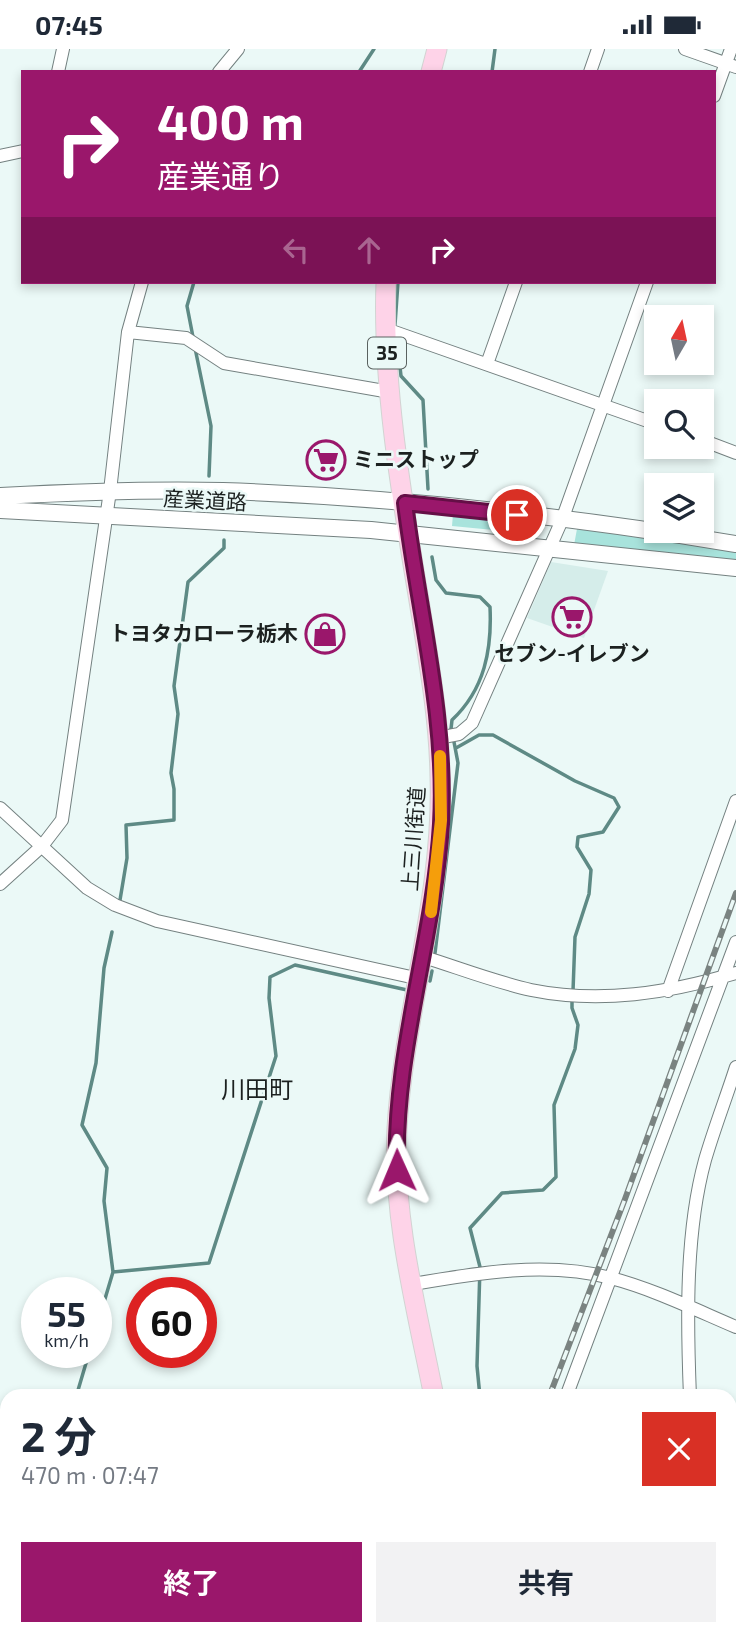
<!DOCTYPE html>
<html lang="ja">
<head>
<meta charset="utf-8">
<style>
  :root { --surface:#fff; --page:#f2f2f3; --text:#1f2937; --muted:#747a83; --accent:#9a176b }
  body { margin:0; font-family:"Exo 2","Noto Sans JP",sans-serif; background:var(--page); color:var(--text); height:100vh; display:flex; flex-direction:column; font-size:26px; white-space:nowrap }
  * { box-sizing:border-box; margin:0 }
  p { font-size:23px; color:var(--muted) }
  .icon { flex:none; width:38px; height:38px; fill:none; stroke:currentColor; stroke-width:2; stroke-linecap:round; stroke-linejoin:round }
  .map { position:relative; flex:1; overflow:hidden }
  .side { position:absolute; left:0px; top:1340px; width:737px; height:247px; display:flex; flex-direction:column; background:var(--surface); border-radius:21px 21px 0 0; box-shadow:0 4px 10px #0003 }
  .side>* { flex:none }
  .hud { position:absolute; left:21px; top:21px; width:695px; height:214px; border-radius:0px; box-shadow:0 4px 10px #0003; background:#9a176b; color:#fff; overflow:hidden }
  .needle { width:46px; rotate:9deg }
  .controls { position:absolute; left:644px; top:256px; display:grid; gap:14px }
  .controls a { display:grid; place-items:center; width:70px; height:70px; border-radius:0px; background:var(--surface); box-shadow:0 4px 10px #0003; font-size:35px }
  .speed { position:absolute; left:21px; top:1228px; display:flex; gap:14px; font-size:35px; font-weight:700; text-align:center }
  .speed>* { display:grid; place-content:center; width:91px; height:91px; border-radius:50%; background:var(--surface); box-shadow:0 4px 10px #0003; line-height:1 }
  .speed small { font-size:18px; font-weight:400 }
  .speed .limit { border:10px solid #d22; background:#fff; color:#111 }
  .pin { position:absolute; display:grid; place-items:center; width:60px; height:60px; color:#fff; margin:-30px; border:4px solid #fff; border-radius:50%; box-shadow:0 2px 7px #0007 }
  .me { position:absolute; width:77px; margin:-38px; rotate:359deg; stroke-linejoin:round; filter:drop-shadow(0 0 5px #0008) }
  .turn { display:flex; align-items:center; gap:24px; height:147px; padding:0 21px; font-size:32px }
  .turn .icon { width:91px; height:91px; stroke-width:2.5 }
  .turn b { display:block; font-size:49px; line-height:60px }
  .lanes { display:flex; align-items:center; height:66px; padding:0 21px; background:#0003; justify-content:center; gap:35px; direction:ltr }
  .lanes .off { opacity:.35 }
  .round { display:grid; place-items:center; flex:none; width:74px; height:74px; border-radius:0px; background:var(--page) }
  .summary { display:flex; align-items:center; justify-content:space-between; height:119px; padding:0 21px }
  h1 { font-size:42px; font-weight:700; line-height:52px }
  .button { display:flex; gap:14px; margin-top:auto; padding:14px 21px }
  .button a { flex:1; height:80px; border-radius:0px; background:var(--accent); color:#fff; font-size:28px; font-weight:700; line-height:80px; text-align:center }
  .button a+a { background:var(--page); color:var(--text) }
  .status { display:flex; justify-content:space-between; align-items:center; height:49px; padding:0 35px; background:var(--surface); direction:ltr }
  .status svg { height:19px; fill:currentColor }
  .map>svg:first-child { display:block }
  .built { fill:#d5edea }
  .green { fill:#a8e3dc }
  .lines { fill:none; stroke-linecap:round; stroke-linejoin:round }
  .stream { stroke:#5e8a85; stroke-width:3.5 }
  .minor-casing { stroke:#748180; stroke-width:14 }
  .tertiary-casing { stroke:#748180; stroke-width:18 }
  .primary-casing { stroke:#d2d3d2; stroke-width:21 }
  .minor { stroke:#fff; stroke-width:12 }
  .tertiary { stroke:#fff; stroke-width:16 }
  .primary { stroke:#fed3e8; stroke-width:19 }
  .rail-casing { stroke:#7a8381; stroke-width:6 }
  .rail { stroke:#ebf9f7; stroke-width:3.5; stroke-dasharray:10; stroke-linecap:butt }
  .route-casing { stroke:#640f46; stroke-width:18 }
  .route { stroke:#9a176b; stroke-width:12 }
  .slow { stroke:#f59e0b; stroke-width:12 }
  .labels { text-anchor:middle; stroke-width:5; stroke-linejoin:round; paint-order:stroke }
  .shield { fill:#ebf9f7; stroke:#5a6260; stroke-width:2 }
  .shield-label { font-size:19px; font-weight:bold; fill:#1c2120 }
  .poi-label { font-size:21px; font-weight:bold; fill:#1c2120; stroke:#ebf9f7; text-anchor:start }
  .street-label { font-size:21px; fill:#1c2120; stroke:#ebf9f7 }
  .quarter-label { font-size:24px; fill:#1c2120; stroke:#ebf9f7 }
</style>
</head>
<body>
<div class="status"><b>07:45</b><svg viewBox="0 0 49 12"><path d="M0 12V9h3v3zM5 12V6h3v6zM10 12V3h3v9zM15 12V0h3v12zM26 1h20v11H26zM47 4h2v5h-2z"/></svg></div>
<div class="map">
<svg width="736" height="1587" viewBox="0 0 736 1587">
  <rect width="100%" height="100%" fill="#ebf9f7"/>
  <path class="built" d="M551,513L608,522L584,589L527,569Z"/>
  <path class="green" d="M453,465L533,474L532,489L504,482L452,477Z
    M577,480L736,501V513L574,496Z"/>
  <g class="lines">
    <path class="stream" d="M359,23L374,0
      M492,23L495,0
      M395,276L398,233
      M193,288L187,257L194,233
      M397,292L401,327L423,351L428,440
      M195,299L211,377L209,427
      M432,508L436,531L446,544L480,548L490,558C492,600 485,640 452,671L451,680
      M456,699L479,686H493L575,732L614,749L619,758L603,783L578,788L577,798L591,821L589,845L575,888L573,942
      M120,851L127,809L126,776L174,771V740L171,724L178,665L174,637L188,533L224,499V491
      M112,883L104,919L96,1014L82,1076L107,1119L104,1152L113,1223
      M435,904L458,714L454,693
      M430,932L432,922
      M96,1280L113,1223L209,1214L276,1007L269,949L270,928L295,916L407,941
      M76,1348L89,1304
      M480,1348L477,1317L480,1218L470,1179L502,1144L543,1141L556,1128L554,1056L575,1000L578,976L572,959V950
      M553,1580L563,1587
      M36,1587V1580"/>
    <g class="minor-casing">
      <path id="minor" d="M685,0L736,18
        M58,23L63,0
        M219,23L238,0
        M590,23L598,0
        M714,47L731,0
        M0,107L23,102
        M386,280L656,375
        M128,283L186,289L224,314L390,343
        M487,315L516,233
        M702,391L736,404
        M438,689L459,685L472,674L562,471L647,233
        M0,759L87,839L115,856L157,872L420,930
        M0,835L42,797L62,771L110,442L128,283L142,233
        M424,908C459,919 495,933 531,941C600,955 669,944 736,924
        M668,942L736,752
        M413,1235C477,1224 547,1212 611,1229C653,1240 696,1261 736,1278
        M566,1348L736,893
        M690,1348C687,1273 685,1184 705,1111C714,1080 726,1049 736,1018
        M700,1580L701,1587
        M472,1587L475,1580"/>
    </g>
    <g class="tertiary-casing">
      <path id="tertiary" d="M0,447C74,443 149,440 223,442C394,448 567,467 736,495
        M0,461L371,481L736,519"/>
    </g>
    <g class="primary-casing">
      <path id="primary" d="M431,23L437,0
        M386,233C382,337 403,455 420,558C429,614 439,670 440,727C444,847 404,961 397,1079C392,1168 417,1261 434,1348
        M494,1580L497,1587"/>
    </g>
    <use href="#minor" class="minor"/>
    <use href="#tertiary" class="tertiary"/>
    <use href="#primary" class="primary"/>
    <g class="rail-casing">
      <path id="rail" d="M549,1348L625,1150L736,844
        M453,1587L456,1580"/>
    </g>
    <use href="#rail" class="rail"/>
  </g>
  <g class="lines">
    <g class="route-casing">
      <path id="route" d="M397,1121C393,1005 434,891 441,775C447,668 418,560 405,454L517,466"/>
    </g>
    <use href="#route" class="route"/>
    <path class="slow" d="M431,863L441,771L440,707"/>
  </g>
  <defs>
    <g id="supermarket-ring" transform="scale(2.0125)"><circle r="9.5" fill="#ebf9f7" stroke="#9a176b" stroke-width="1.5"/><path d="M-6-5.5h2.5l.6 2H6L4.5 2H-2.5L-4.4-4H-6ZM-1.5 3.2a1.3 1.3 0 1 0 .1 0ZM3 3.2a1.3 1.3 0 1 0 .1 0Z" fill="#9a176b"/></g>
    <g id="shop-ring" transform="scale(2.0125)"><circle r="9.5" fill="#ebf9f7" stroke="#9a176b" stroke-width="1.5"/><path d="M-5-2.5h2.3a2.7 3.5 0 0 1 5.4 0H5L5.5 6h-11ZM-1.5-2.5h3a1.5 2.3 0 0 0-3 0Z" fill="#9a176b"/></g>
  </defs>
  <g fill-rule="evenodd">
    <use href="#supermarket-ring" x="326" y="411"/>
    <use href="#supermarket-ring" x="572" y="568"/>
    <use href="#shop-ring" x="325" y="585"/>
  </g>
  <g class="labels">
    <rect class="shield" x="368" y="288.5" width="38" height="31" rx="5"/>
    <g class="shield-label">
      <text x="387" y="311">35</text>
    </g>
    <g class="poi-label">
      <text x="353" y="418">ミニストップ</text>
      <text x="298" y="592" text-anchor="end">トヨタカローラ栃木</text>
      <text x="572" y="612" text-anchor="middle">セブン-イレブン</text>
    </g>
    <g class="street-label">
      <text transform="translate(205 452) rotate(3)" y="7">産業道路</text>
      <text transform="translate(414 790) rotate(-86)" y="7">上三川街道</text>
    </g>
    <g class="quarter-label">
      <text x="257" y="1049">川田町</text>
    </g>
  </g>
</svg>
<div class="controls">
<a><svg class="needle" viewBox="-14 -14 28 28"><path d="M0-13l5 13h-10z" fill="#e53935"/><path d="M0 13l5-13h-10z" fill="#747a83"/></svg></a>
<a><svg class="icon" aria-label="search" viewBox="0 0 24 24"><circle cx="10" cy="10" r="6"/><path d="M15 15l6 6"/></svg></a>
<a><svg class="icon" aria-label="layers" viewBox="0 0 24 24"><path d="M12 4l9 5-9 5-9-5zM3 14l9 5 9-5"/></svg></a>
</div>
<div class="speed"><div>55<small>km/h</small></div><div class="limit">60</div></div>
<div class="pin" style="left:517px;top:466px;background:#d93025"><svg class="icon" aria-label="arrive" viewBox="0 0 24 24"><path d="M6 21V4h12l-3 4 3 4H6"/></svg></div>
<svg class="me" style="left:397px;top:1121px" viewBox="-20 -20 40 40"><path d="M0-17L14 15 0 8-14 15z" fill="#9a176b" stroke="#fff" stroke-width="4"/></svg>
<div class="hud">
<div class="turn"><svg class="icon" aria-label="right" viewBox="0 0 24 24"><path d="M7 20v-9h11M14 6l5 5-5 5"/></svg><div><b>400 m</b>産業通り</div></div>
<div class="lanes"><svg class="icon off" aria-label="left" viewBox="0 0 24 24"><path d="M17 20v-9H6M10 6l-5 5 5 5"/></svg><svg class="icon off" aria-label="ahead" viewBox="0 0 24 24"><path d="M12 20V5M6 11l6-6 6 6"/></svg><svg class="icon" aria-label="right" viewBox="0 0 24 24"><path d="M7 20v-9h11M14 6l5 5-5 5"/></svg></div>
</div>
<section class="side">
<div class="summary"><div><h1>2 分</h1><p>470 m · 07:47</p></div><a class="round" style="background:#d93025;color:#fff"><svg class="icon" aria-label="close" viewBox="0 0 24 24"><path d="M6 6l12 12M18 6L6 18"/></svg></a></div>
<div class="button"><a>終了</a><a>共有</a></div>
</section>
</div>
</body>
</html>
